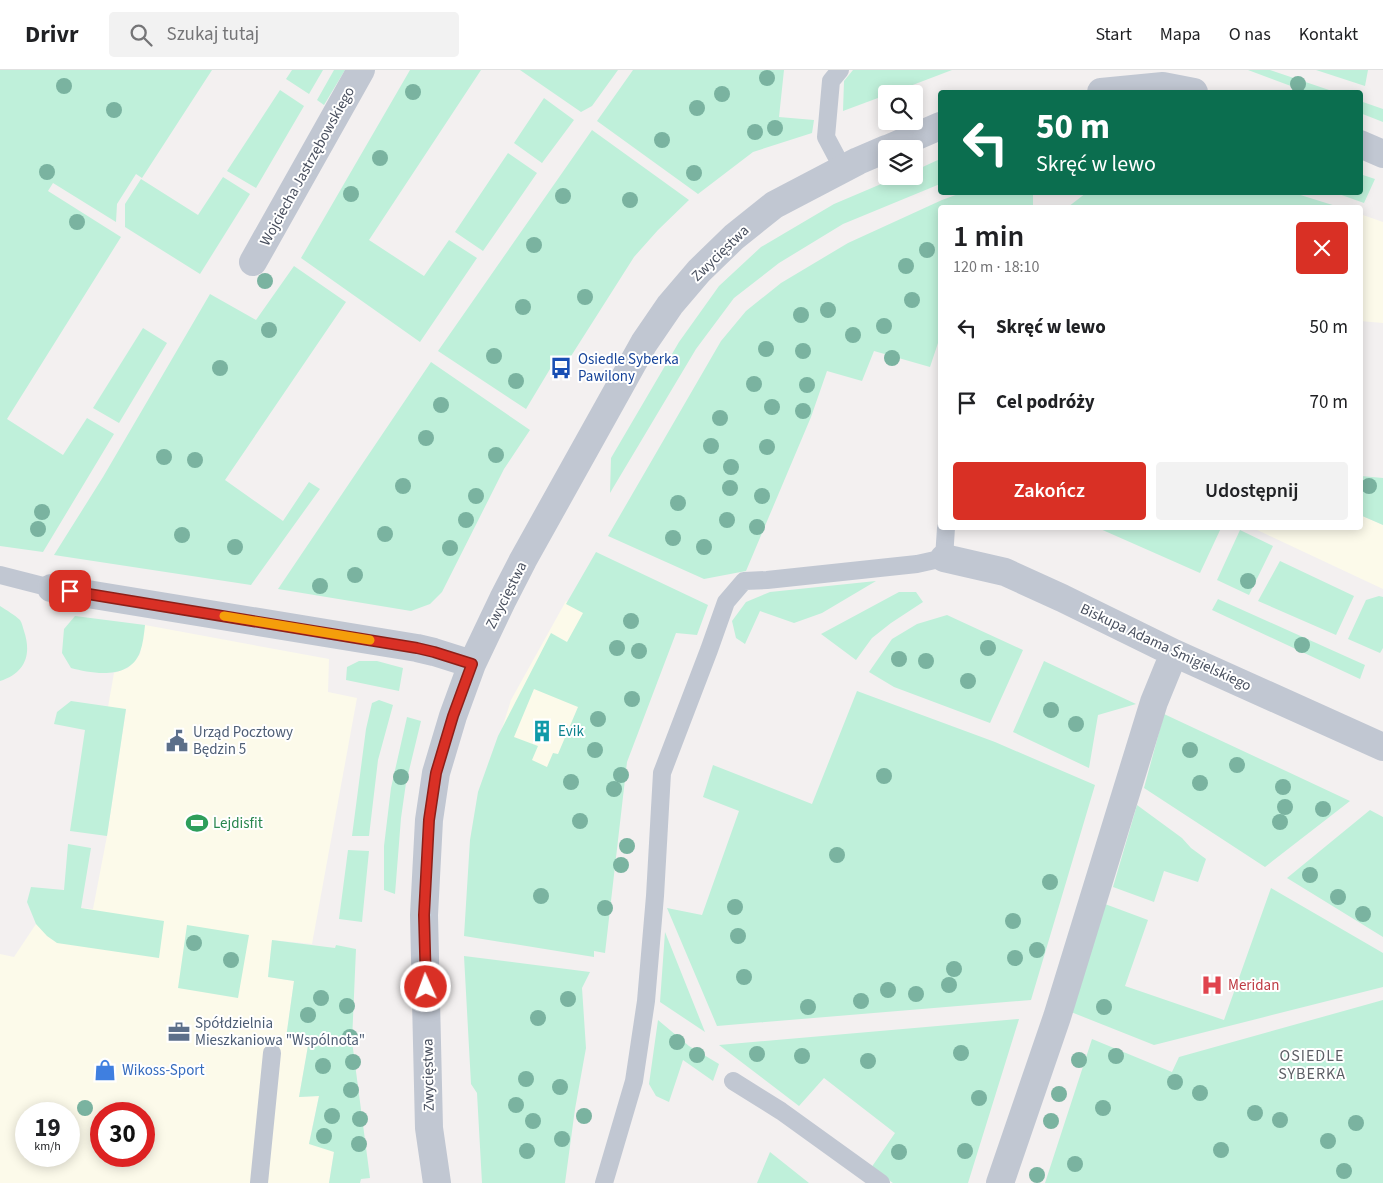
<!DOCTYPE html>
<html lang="pl">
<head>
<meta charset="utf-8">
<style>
  :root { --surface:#fff; --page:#f2f2f2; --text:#202124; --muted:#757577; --line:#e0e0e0; --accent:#d93025 }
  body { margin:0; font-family:"Source Sans 3",sans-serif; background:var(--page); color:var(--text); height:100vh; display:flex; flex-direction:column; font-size:19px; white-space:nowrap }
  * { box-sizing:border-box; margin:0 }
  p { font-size:16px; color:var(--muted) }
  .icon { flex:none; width:28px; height:28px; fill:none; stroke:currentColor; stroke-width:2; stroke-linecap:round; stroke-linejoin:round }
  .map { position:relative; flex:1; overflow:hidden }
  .sheet { position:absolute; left:938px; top:135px; width:425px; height:325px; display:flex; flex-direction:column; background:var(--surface); border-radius:5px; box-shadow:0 2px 12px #0003 }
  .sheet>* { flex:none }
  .banner { position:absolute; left:938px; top:20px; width:425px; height:105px; border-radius:5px; box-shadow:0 2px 12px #0003; background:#0b6e4f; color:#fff; overflow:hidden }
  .controls { position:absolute; left:878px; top:15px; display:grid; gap:10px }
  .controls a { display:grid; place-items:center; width:45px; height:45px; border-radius:5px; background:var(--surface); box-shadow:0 2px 12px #0003; font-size:25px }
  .speed { position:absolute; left:15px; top:1032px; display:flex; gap:10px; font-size:25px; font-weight:700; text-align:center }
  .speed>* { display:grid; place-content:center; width:65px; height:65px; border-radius:50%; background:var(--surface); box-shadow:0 2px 12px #0003; line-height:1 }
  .speed small { font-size:12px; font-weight:400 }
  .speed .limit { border:8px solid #d22; background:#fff; color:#111 }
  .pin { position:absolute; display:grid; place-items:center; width:42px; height:42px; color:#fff; margin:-21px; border-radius:10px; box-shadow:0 2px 8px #0006 }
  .me { position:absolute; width:55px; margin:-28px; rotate:358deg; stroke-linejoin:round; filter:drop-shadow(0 0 4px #0008) }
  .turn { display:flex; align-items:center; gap:18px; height:105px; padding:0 15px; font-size:22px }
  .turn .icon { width:65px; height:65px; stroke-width:2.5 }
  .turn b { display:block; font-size:35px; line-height:42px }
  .round { display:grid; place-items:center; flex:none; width:52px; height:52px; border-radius:5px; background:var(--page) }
  .summary { display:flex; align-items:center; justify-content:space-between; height:85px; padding:0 15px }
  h1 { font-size:30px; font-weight:600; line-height:38px }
  .cta { display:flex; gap:10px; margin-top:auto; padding:10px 15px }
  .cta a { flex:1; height:58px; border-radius:5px; background:var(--accent); color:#fff; font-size:20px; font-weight:600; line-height:58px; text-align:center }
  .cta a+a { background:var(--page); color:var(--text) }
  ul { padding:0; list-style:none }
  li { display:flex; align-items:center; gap:15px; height:75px; padding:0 15px }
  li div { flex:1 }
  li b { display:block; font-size:19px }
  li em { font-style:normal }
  header { display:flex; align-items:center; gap:30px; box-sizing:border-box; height:70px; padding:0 25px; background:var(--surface); border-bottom:1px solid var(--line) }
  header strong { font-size:24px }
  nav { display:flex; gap:28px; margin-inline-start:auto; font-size:18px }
  .search { width:350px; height:45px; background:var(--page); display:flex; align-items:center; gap:12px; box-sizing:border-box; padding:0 18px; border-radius:5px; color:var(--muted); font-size:19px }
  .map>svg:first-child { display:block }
  .commercial { fill:#fcfaea; fill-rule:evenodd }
  .green { fill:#bff0da; fill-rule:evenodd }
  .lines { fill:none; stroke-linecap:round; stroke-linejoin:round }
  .lane { stroke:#c1c7d2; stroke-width:18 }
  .street { stroke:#c1c7d2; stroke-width:28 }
  .tree { fill:#7ab3a0 }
  .route-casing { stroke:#8d1f18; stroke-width:12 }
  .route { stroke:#d93025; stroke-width:9 }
  .slow { stroke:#f59e0b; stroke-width:9 }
  .labels { text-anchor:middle; stroke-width:4; stroke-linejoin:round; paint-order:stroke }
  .street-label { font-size:15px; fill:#484f5e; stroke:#fff }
  .transit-label { font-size:15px; fill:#164399; stroke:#fff; text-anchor:start }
  .culture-label { font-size:15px; fill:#0d838f; stroke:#fff; text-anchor:start }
  .service-label { font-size:15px; fill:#4e5e75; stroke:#fff; text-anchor:start }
  .leisure-label { font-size:15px; fill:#27864d; stroke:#fff; text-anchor:start }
  .health-label { font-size:15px; fill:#be3a42; stroke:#fff; text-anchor:start }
  .shop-label { font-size:15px; fill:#366cbe; stroke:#fff; text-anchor:start }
  .neighbourhood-label { font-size:16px; letter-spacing:1px; fill:#5c5f65; stroke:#fff }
</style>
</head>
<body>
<header>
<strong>Drivr</strong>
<div class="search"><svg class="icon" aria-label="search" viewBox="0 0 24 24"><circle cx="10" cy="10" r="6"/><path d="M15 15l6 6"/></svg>Szukaj tutaj</div>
<nav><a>Start</a><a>Mapa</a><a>O nas</a><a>Kontakt</a></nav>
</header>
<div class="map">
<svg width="1383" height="1113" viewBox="0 0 1383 1113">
  <rect width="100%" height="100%" fill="#f3f0f0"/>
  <path class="commercial" d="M1360,144L1383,152V253L1360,251Z
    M1360,445L1383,455V519L1253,458H1360Z
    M566,531L585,543L599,609L555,719L491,693L511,630Z
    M145,555L329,589L328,622L357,628L312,874L272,870L268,907L294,911L286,968L309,970L299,1027L319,1026L309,1073L334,1081L329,1113H0V884L14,887L36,854L81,838L93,839L107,766L126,640L108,637L114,603L128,598L140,584ZM26,1044H69V1086H26ZM101,1044H144V1086H101Z"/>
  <path class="green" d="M0,0H212L142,108L136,104L117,134L116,152L53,113L48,121L121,167L7,349L63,385L87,348L114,364L43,482L0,476Z
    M292,0H323L309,24L286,9Z
    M334,0H345L324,35L317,30Z
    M410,0H481L369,170L424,206L449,170L477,188L420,272L301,188Z
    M520,0H618L592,36L581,42Z
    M633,0H784L779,47L814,50L812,63L753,82L698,124L597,51Z
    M853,0H952L889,24H886V25L843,41L844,11Z
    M1248,0H1270L1335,22H1307Z
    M1316,0H1368L1365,16Z
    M280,20L304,36L256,118L227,101Z
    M544,28L574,50L542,93L514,73Z
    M1360,31L1383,39V52L1360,43Z
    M592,60L689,130L658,160L634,187L566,294L556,289L526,339L438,281Z
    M508,83L537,103L483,181L455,162Z
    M940,89V114L843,154L779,193L734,228L696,279L610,423L611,388L679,272L719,216L761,177L834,134L900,106H914V101Z
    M1360,104L1375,109L1364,133L1336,123L1360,122Z
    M223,107L250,124L200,204L125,157V134L141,109L198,145Z
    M961,123H1033V137L940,138V267L930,297L874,281L862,311L827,301L811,347L746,501L704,509L608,466L721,271L746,241L781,213L848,173L942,130Z
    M1086,123H1294L1339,137H1068Z
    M294,196L346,232L225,410L283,451L309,412L320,419L251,515L54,485L103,407L210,224L256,250Z
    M143,258L167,273L119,353L93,338Z
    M431,292L530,360L504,399L442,522L430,534L411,541L278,519Z
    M1360,403L1361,406L1383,408V455L1360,445Z
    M1098,458H1221L1200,503Z
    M1240,460L1273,476L1249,525L1217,510Z
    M596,482L708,535L697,565L676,563L627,692L605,883L594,881V887L464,866L470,770L478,722L498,666L551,563L567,572L583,543L566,534ZM534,619L578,637L558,684L553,683L547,697L532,690L538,676L514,667Z
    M1280,491L1354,526L1336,565L1258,531Z
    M876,511L822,543L794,553L760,541L745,574L736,568L732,551L746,532L770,522Z
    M899,522H916L923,532L891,553L872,568L856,590L821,564Z
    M1379,526L1383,527V578L1380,583L1348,569L1366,530Z
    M1218,529L1365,595L1360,609L1212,540Z
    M0,536C6,540 15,545 20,550C22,553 23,558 24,561C32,585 25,603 0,611Z
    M947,545L1023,580L990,653L894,617L869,602L892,569L917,554Z
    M75,546L145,555C144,564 143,574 140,582C130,610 93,604 71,598L62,583L64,559Z
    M359,591H377L403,598L399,621L346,610L347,597Z
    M1044,591L1136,634L1098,645L1089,698L1013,662Z
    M857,621L995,672L1095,715L1031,930L717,956L667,838L702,845L739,741L703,727L713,695L812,734Z
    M379,630L393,635L378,690L369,766H352L366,659L372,633Z
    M71,631L126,639L107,766L70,761L85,660L54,654L57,642Z
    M1164,644L1350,731L1265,797L1144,718Z
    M407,647L421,651L406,713L401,748L395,824L384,820V776L391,718Z
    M1137,735L1182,768L1191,778L1206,789L1198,812L1164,801L1154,832L1113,817Z
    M1370,740L1383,747V867L1287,808Z
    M68,774L91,778L81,838L164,851L159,888L57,873L47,866L36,854L27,832L31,817L64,820Z
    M348,780L369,781L362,852L339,849Z
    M1271,818L1383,883V917L1154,975L1071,942L1105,834L1148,850L1125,916L1224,950Z
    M187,855L249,865L238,928L178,918Z
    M665,862L705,962L660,932Z
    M272,870L335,878L336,875L356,879L352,971L370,1108L361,1109L360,1113H329L334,1082L309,1074L319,1026L299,1027L309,970L286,968L294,911L268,907Z
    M464,886L590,902L582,918L586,978L575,1039L565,1113H482L477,1023L471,1014Z
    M1383,930V1113H1045L1092,969L1172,1002L1179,987Z
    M1019,949L968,1113H893L871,1098L895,1063L824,1008L799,1036L719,975Z
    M658,950L689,976L719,994L713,1011L683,990L669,1032L656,1026L649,1014Z
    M770,1082L809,1113H757Z"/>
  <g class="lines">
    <path class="lane" d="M840,0L831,11L826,67L843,99
      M0,505L51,518
      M733,1011L781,1041L881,1113
      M259,1113L272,983
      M604,1113L634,1011L646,931L655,826L662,703L709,580L726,532L744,511L767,510L917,494L944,488L946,458"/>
    <path class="street" d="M1101,22L1163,16L1194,22
      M1360,74L1383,84
      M887,79L940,56
      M253,192L361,0
      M944,488L1005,502L1062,528L1174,583L1383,677
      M51,518L417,578L434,582L472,594
      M437,1113L429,1058L424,845L429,750L436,703L453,646L472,594L503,529L523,490L644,273L670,235L699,201L734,167L774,135L858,91L886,79
      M1000,1113L1057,947L1154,632L1174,583"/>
  </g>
  <g class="tree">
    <circle cx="767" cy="8" r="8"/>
    <circle cx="1298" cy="14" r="8"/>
    <circle cx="64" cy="16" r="8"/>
    <circle cx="413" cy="22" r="8"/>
    <circle cx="722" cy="24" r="8"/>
    <circle cx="697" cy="38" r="8"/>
    <circle cx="114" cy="40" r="8"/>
    <circle cx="775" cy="58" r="8"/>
    <circle cx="755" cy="62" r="8"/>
    <circle cx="662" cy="70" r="8"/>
    <circle cx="380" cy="88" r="8"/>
    <circle cx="47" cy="102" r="8"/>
    <circle cx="694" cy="103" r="8"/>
    <circle cx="351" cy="124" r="8"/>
    <circle cx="563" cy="126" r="8"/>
    <circle cx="630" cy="130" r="8"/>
    <circle cx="77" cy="152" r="8"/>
    <circle cx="534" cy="175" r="8"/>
    <circle cx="927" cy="180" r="8"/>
    <circle cx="906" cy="196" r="8"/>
    <circle cx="265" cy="211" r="8"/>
    <circle cx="585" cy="227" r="8"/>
    <circle cx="912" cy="230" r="8"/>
    <circle cx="523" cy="237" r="8"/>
    <circle cx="828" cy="240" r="8"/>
    <circle cx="801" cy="245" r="8"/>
    <circle cx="884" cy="256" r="8"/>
    <circle cx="269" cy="260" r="8"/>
    <circle cx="853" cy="265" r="8"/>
    <circle cx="766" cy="279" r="8"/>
    <circle cx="803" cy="281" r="8"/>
    <circle cx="494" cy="286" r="8"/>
    <circle cx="892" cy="288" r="8"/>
    <circle cx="220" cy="298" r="8"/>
    <circle cx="516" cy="311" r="8"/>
    <circle cx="754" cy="314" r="8"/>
    <circle cx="807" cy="315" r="8"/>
    <circle cx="441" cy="335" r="8"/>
    <circle cx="772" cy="337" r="8"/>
    <circle cx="803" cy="341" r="8"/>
    <circle cx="720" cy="348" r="8"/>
    <circle cx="426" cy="368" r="8"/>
    <circle cx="711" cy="376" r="8"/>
    <circle cx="767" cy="377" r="8"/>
    <circle cx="496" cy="385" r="8"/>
    <circle cx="164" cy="387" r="8"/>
    <circle cx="195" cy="390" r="8"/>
    <circle cx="731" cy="397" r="8"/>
    <circle cx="403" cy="416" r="8"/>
    <circle cx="1369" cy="416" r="8"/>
    <circle cx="730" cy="418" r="8"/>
    <circle cx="476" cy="426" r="8"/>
    <circle cx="762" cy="426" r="8"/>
    <circle cx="678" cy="433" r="8"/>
    <circle cx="42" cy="442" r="8"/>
    <circle cx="466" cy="450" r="8"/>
    <circle cx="727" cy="450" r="8"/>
    <circle cx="757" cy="457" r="8"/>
    <circle cx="38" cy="459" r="8"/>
    <circle cx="385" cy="464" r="8"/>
    <circle cx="182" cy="465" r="8"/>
    <circle cx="673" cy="468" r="8"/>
    <circle cx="235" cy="477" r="8"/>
    <circle cx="704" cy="477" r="8"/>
    <circle cx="450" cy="478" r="8"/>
    <circle cx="355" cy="505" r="8"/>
    <circle cx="1248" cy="511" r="8"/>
    <circle cx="320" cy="516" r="8"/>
    <circle cx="631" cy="551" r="8"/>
    <circle cx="1302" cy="575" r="8"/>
    <circle cx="617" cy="578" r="8"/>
    <circle cx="988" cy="578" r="8"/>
    <circle cx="639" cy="581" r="8"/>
    <circle cx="899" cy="589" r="8"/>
    <circle cx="926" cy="591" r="8"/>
    <circle cx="968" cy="611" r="8"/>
    <circle cx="632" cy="629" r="8"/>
    <circle cx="1051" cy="640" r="8"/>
    <circle cx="598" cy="649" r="8"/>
    <circle cx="1076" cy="654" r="8"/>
    <circle cx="595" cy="680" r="8"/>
    <circle cx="1190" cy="680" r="8"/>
    <circle cx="1237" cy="695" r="8"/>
    <circle cx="621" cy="705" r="8"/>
    <circle cx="884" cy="706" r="8"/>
    <circle cx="401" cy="707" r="8"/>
    <circle cx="571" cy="712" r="8"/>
    <circle cx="1200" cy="713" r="8"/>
    <circle cx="1283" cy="717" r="8"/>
    <circle cx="614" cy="719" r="8"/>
    <circle cx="1285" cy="737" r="8"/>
    <circle cx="1323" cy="739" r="8"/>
    <circle cx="580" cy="751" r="8"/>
    <circle cx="1280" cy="752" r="8"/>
    <circle cx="627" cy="776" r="8"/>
    <circle cx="837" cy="785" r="8"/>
    <circle cx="621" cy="795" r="8"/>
    <circle cx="1310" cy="805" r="8"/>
    <circle cx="1050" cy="812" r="8"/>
    <circle cx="541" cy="826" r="8"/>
    <circle cx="1338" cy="827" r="8"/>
    <circle cx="735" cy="837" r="8"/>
    <circle cx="605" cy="838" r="8"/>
    <circle cx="1363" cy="844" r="8"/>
    <circle cx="1013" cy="851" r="8"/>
    <circle cx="738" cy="866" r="8"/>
    <circle cx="194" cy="873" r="8"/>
    <circle cx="1037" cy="880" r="8"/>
    <circle cx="1015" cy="888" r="8"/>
    <circle cx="231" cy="890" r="8"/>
    <circle cx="954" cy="899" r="8"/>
    <circle cx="744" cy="907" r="8"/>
    <circle cx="949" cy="915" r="8"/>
    <circle cx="888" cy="920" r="8"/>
    <circle cx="916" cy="924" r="8"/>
    <circle cx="321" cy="928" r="8"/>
    <circle cx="568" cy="929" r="8"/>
    <circle cx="861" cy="931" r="8"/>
    <circle cx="347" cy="936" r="8"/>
    <circle cx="808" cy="937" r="8"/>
    <circle cx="1104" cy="937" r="8"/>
    <circle cx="308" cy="945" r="8"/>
    <circle cx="538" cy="948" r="8"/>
    <circle cx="350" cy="967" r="8"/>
    <circle cx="677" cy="972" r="8"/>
    <circle cx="961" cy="983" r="8"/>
    <circle cx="757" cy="984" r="8"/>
    <circle cx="697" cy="985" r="8"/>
    <circle cx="802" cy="986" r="8"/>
    <circle cx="1116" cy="986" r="8"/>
    <circle cx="1079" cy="990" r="8"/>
    <circle cx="868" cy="991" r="8"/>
    <circle cx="353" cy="992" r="8"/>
    <circle cx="323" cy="996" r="8"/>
    <circle cx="526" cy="1009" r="8"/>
    <circle cx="1175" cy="1012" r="8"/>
    <circle cx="560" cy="1017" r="8"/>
    <circle cx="351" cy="1020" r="8"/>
    <circle cx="1200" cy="1023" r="8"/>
    <circle cx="1059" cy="1024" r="8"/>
    <circle cx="979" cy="1028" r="8"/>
    <circle cx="516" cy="1035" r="8"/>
    <circle cx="85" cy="1038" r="8"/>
    <circle cx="1103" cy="1038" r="8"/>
    <circle cx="1255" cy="1043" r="8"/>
    <circle cx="332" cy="1046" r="8"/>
    <circle cx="584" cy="1046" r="8"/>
    <circle cx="360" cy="1049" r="8"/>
    <circle cx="1280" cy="1050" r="8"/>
    <circle cx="533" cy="1051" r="8"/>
    <circle cx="1051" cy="1051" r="8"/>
    <circle cx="1356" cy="1053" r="8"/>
    <circle cx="324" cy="1066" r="8"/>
    <circle cx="562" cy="1069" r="8"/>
    <circle cx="1328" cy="1071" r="8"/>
    <circle cx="359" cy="1074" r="8"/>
    <circle cx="1221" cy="1080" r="8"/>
    <circle cx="527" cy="1081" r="8"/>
    <circle cx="965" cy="1081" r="8"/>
    <circle cx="899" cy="1082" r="8"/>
    <circle cx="1075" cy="1094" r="8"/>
    <circle cx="1344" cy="1101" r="8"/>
    <circle cx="1037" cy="1105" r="8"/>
  </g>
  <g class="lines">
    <g class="route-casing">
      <path id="route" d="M70,521L417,578L434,582L472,594L453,646L436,703L429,750L424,845L426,917"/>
    </g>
    <use href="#route" class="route"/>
    <path class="slow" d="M224,546L370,570"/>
  </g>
  <defs>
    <g id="bus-bare" transform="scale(1.725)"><path d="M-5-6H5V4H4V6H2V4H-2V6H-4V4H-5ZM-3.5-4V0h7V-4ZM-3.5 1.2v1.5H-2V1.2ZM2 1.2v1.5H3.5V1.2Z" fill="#1a4fb4" stroke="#fff" stroke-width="2.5" paint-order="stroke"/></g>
    <g id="building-bare" transform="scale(1.725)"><path d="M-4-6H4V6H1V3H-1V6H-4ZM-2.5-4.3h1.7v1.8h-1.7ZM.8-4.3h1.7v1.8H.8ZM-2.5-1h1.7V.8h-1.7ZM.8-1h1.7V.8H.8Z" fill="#0f9aa8" stroke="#fff" stroke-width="2.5" paint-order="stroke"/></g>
    <g id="civic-bare" transform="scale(1.725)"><path d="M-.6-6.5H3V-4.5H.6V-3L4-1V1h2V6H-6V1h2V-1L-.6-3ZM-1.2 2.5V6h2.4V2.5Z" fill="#5c6f8a" stroke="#fff" stroke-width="2.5" paint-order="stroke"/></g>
    <g id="stadium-bare" transform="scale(1.725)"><path d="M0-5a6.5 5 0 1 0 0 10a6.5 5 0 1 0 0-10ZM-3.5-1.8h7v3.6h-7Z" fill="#2e9e5b" stroke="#fff" stroke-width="2.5" paint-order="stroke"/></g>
    <g id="hospital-bare" transform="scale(1.725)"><path d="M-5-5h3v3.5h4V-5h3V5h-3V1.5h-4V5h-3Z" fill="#e0444e" stroke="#fff" stroke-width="2.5" paint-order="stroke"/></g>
    <g id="office-bare" transform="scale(1.725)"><path d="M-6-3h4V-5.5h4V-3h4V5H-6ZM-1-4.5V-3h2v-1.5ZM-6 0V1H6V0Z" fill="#5c6f8a" stroke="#fff" stroke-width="2.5" paint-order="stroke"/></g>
    <g id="shop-bare" transform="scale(1.725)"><path d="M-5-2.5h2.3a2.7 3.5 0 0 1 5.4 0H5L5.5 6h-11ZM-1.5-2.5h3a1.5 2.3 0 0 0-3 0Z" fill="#3f7fe0" stroke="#fff" stroke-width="2.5" paint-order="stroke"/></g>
  </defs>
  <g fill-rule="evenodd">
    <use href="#bus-bare" x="561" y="298"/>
    <use href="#building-bare" x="542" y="661"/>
    <use href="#civic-bare" x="177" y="671"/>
    <use href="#stadium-bare" x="197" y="753"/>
    <use href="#hospital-bare" x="1212" y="915"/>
    <use href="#office-bare" x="179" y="962"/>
    <use href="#shop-bare" x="105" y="1000"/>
  </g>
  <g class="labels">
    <g class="street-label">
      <text transform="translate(307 96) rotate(-61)" y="5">Wojciecha Jastrzębowskiego</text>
      <text transform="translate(720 183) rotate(-44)" y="5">Zwycięstwa</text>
      <text transform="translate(506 525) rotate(-63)" y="5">Zwycięstwa</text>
      <text transform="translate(1166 577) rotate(25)" y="5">Biskupa Adama Śmigielskiego</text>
      <text transform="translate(428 1005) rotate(-91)" y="5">Zwycięstwa</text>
    </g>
    <g class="transit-label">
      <text x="578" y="294">Osiedle Syberka<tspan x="578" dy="17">Pawilony</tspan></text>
    </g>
    <g class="culture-label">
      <text x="558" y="666">Evik</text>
    </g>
    <g class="service-label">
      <text x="193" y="667">Urząd Pocztowy<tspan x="193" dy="17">Będzin 5</tspan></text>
      <text x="195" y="958">Spółdzielnia<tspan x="195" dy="17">Mieszkaniowa "Wspólnota"</tspan></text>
    </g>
    <g class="leisure-label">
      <text x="213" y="758">Lejdisfit</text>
    </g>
    <g class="health-label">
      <text x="1228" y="920">Meridan</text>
    </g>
    <g class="shop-label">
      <text x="122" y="1005">Wikoss-Sport</text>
    </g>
    <g class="neighbourhood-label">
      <text x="1312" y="991">OSIEDLE<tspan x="1312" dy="18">SYBERKA</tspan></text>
    </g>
  </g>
</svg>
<div class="controls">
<a><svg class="icon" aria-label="search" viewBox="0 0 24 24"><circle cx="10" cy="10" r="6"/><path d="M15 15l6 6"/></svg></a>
<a><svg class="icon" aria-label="layers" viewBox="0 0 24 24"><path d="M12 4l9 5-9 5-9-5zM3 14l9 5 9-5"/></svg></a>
</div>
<div class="speed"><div>19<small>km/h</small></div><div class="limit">30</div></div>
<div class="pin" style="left:70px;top:521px;background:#d93025"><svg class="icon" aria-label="arrive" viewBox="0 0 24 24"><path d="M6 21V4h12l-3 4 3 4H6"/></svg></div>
<svg class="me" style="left:426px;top:917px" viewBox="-20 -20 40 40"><circle r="17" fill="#d93025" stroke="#fff" stroke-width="3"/><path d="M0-11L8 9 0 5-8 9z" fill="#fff"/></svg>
<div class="banner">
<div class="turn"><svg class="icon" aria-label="left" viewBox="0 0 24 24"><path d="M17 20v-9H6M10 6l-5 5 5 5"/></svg><div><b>50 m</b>Skręć w lewo</div></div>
</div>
<section class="sheet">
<div class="summary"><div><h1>1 min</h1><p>120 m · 18:10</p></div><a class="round" style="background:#d93025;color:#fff"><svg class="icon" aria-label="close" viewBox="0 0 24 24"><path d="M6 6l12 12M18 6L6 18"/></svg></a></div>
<ul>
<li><svg class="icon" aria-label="left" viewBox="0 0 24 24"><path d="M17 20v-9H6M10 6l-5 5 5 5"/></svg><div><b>Skręć w lewo</b></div><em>50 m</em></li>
<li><svg class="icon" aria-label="arrive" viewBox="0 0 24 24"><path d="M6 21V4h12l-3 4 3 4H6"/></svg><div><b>Cel podróży</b></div><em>70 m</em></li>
</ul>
<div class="cta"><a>Zakończ</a><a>Udostępnij</a></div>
</section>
</div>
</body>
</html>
